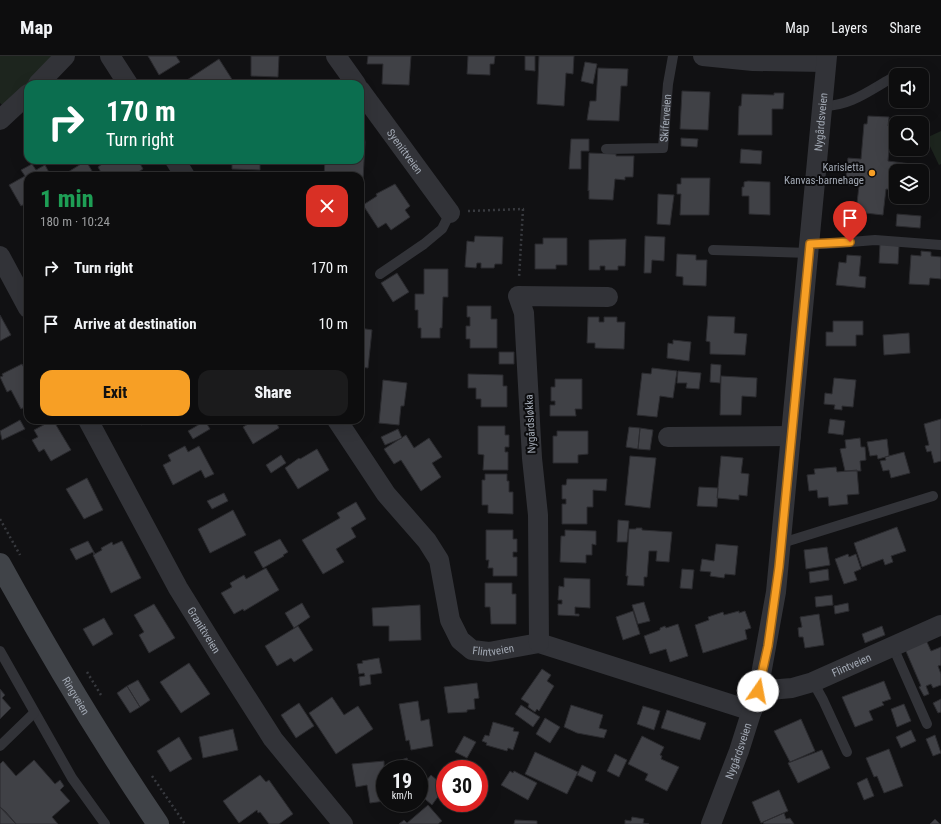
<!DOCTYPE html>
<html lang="en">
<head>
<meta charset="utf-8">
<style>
  :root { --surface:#0d0d0e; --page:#1b1b1c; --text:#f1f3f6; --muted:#9a9c9e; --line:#2d2d2e; --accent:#f79f25 }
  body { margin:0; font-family:"Roboto Condensed",sans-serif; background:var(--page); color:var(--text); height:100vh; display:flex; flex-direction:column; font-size:15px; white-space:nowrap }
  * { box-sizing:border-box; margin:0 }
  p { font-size:13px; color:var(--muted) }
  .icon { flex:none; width:22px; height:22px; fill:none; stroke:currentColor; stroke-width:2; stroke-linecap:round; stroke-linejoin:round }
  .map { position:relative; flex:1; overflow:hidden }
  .sheet { position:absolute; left:24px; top:116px; width:340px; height:252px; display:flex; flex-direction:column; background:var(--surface); border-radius:12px; box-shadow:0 4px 16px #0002,0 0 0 1px var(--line) }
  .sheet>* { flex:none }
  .top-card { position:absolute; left:24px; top:24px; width:340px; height:84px; border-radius:12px; box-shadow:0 4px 16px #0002,0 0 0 1px var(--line); background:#0b6e4f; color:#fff; overflow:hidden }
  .tools { position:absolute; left:889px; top:12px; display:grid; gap:8px }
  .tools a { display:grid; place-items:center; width:40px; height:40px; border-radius:8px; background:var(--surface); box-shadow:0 4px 16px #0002,0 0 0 1px var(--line); font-size:20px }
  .speed { position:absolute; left:376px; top:704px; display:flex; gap:8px; font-size:20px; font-weight:700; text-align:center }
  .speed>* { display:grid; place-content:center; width:52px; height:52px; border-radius:50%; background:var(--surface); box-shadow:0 4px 16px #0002,0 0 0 1px var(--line); line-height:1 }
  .speed small { font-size:10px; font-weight:400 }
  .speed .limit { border:6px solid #d22; background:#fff; color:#111 }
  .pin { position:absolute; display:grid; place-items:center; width:34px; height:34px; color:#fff; margin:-41px -17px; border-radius:50% 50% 50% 0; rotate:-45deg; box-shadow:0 0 4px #0007 }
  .pin .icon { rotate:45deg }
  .me { position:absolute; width:44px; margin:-22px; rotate:12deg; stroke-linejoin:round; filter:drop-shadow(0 0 3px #0008) }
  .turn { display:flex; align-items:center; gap:14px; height:84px; padding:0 16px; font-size:18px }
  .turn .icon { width:52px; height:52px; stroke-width:2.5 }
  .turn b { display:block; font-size:28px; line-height:34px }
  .round { display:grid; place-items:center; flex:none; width:42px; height:42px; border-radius:12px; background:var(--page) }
  .overview { display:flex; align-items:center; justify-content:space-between; height:68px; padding:0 16px }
  h1 { font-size:24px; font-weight:800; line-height:30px; color:#1e9e55 }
  .action { display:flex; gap:8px; margin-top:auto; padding:8px 16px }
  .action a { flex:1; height:46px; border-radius:12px; background:var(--accent); color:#111; font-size:16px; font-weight:800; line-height:46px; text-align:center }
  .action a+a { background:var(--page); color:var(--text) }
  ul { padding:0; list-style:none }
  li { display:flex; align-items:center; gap:12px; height:56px; padding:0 16px }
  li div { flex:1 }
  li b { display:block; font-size:15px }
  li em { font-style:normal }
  header { display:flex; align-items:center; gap:24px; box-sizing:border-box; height:56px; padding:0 20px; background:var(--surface); border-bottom:1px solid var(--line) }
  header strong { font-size:19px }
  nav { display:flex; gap:22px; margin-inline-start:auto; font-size:14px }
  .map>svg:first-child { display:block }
  .green { fill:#1d251e }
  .building { fill:#404146; stroke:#2b2b2f }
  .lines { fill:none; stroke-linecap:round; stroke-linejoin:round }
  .path { stroke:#383a3f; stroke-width:2.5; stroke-dasharray:2 3; stroke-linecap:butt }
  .service { stroke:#323338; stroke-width:10 }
  .minor { stroke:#323338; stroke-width:20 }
  .secondary { stroke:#404348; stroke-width:22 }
  .route-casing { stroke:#a16718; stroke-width:10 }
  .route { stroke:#f79f25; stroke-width:7 }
  .poi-dot { fill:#f79f25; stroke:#0c0c0e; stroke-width:1.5 }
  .labels { text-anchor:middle; stroke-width:4; stroke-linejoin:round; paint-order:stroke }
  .street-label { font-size:11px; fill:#a2a9b4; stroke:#0c0c0e }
  .poi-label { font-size:11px; fill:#a2a9b4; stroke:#0c0c0e; text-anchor:end }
</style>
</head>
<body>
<header>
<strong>Map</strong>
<nav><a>Map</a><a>Layers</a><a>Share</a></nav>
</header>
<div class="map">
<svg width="941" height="768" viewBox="0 0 941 768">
  <rect width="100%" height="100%" fill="#111113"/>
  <path class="green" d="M0,0H55L28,29L2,49L0,47Z
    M941,75V108L939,109L926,82Z"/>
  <path class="building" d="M148,0H176L180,6L159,19Z
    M251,0H279L278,21L251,20Z
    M368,0H411L409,29L382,28L383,8H367Z
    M468,0H495L494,8H490V19L467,18Z
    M525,0H535V15L525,14Z
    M539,0H574L573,18L566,17L564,50L537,48Z
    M219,3L235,28H181Z
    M585,6L597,8L593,28L581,25Z
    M598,12L628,13L627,30H621L619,65L587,64L590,45H596Z
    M682,35L710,36L708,74L680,73Z
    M774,37H784L783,53H772V79H738L739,50H741L742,38L774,39Z
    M868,60L889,61L888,70L891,71L888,105L911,108V115H896V134L886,133L883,159L856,156L859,130L845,129L848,102L861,103L864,68H867Z
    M360,80H364L365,86L363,125H360V120H324L325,104H360Z
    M681,82L698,83L697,91L681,90Z
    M571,83H589V95H581V113H569Z
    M741,93L762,95L761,108L740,107Z
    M589,97L616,98V100H634L633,121H625V124L615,123L613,144L589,143V134L588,135Z
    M108,104L113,106L115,104H138L143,113L132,120H103L98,111Z
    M232,104H260V114L232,113Z
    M86,105L95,120H71L68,116Z
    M32,108L36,114L45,109L51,120H28V146L21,150L9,129L25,120L21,114Z
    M681,122H710L709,159H680L681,138H677V128H681Z
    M748,125L770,126V159L749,158V140H742V131H744V126Z
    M395,128L410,150L405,154L410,161L391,174L386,167L378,172L363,149L377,140L376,138Z
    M658,138L674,139L670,169L657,168Z
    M897,158L921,160L920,172L896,170Z
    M475,180L503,181L502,208H495L494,212H481V207H477L476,212L465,211L467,185L474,186Z
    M645,180L665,181L664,205L652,204L651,217H644Z
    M543,182H567V209H556V213H535V188H543Z
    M626,183L625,210H618V214H605V210H600V214H589V184Z
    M880,188L899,190L898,208L879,207Z
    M921,195L931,196V200L941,201V223L930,222L929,229L909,228L911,199L921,200Z
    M677,198L696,199V204H707L706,230L683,229V221L676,220Z
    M847,199L861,200L859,220L866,221L865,232L836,229L839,206L846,207Z
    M424,213H448V241H443L442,272H440V282H421V272H418V254H415V238H424Z
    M397,217L409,236L393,246L381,227Z
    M467,250H491V263H497V292H470V283H466V270H470V261H467Z
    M0,259L11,279L0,285Z
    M708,260L735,261L734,277L747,278L745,299L710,298V286L706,285Z
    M588,261H599V266H604V261H617V266H625L624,293L595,292V287H587Z
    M833,265H863V279H856V290H826V276H833Z
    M360,272L372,274L368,312L360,311Z
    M909,277L910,297L884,299L883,279Z
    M673,284L691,286L689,305L667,302L668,287L673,288Z
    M499,296H514V308H499Z
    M22,308L28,319V349L21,353L11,334L7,336L0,321L3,320L2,318Z
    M711,308L721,309L720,327L710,326Z
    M652,312L677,315L673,342L660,340L657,361L637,359L642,317L651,318Z
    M678,315L701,317L699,333L686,332L687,327H677Z
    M468,318L503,319V330H507V351H481V343H476V332H468Z
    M721,320L757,322L756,341L742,340L741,359H720Z
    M834,322L856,324L853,351L842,350V354L834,353L835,349L824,348L825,337L832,338Z
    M555,323H582V353H575L576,360H550V349H555V345H551V331H555Z
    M383,324L407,327L404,350H401L399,369L379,367Z
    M830,363L845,365L843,379L828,377Z
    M941,363V405L934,407L931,395L927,396L925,390L929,389L924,368Z
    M20,364L25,373L2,384L0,375Z
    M53,364L71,394L51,405L44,393L39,396L32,384L38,381L34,374Z
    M138,364H151L141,369Z
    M255,364H254H283L277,368L279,372L253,388L243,371Z
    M205,365L210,373L193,383L188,375Z
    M478,370H505V379H509V391H505V396H508V414H483L484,399L478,398Z
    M629,371L640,372L638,393L626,391Z
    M640,372L653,374L650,394L638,393Z
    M398,373L402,382L385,389L381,381Z
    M557,375H588V398L578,399V407H553V380H557Z
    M406,379L414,392L429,382L442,401L432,407L441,421L421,435L401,404L394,408L384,393Z
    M860,382L861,391H865L866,404L860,405L861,415H845L840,393L846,392L845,384Z
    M887,383L889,400L878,403L877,399L870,400L867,386Z
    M185,390L188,396L199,390L214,418L205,422L201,414L173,429L163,409L171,405L168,399Z
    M317,393L329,414L298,433L285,412L299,402L300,403Z
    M904,396L910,417L891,422L889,414L883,415L880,405L886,404L885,401Z
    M281,399L286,407L271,417L266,409Z
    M630,400L656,402L650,452L625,449Z
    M721,400L743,402L741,417L749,418L747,440L739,439V444L717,442Z
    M836,411L837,416L857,414L859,438L847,439L848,448L829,450L828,441L818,442L817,434L809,435L807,419L815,418L814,413Z
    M485,418H507V425H509V436H513V458L488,457V449H482V424H485Z
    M87,422L103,454L84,463L66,433Z
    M567,423H607L606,435L593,434V451H587V468H562V448H566V443H562V429H566Z
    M699,431L718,432L717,451L697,450Z
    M224,437L228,445L212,453L207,445Z
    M356,446L366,463L351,472L356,481L336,493L344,506L323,518L302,484L340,462L337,457Z
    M233,454L246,479L210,497L198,473Z
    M618,464L629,465L627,486H617Z
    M897,471L906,495L891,500L893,506L885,509L883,503L862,511L854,487Z
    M636,472H642V474L672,476L669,506L656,505L657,495H649L647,521H644V530L627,529L628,520H626L629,473H636Z
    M486,474H513V483H517V496H513V501H517V520H493V512H488L489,504H486Z
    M565,474L596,475V489L592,488V499H586V507L560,506L561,480H565Z
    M280,483L288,496L283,499L284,500L263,512L254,496Z
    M88,485L95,498L94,499L93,496L76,504L70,493Z
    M122,485L141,522L111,537L93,499L102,494L101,492L112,486L113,489Z
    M716,488L738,490L735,519L725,518L724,522L710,520L711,516L700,515L702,503L714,505Z
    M827,491L830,509L806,513L804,494Z
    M848,498L849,501L856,498L861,513L854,516L857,524L844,528L835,503Z
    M266,512L279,534L244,555L243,553L234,558L221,537L232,531L230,527L244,519L246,523Z
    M682,513L694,514L692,533L680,532Z
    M828,513L829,524L810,527L809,516Z
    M564,522L590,523V552L575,551V558H579V560L558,559V548H562V544H558L559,530L564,531Z
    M485,527H512V538H516V568H491L490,551H485Z
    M832,539L833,549L816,551L815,541Z
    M644,546L650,565L638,568L632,549Z
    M302,547L310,561L294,572L285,557Z
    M848,547L849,555L835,558L834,550Z
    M154,548L175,582L149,597L139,579L144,576L134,559Z
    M420,549L421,584L389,585V570H373L372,552Z
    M633,555L640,578L623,584L616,561Z
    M739,555V557L745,555L751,572L745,574L747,583L703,597L695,569L709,564L708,561L723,556L724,559Z
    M819,558L824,589L805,592L803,581H799L798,572L802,571L800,561Z
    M104,562L113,578L93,590L83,573Z
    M678,568L688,600L670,606L666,593L650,598L644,580L660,574V572L665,570L666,572Z
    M298,570L313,594L294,606L291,602L277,610L265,590Z
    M882,570L885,579L865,587L862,578Z
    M926,584L931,595L941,591V609L938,610L941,618V629L933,632L931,628L926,630L929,638L924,640L919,631L921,630L905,593Z
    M379,602L382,617L370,619L371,628L360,630L359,621L365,620L364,617L359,618L357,608L363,607L362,605Z
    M189,607L210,638L181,657L160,626Z
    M542,613L551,619L547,625L554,630L539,655L537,653L535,656L528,651L529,648L521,643Z
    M138,624L150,644L140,651L127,630Z
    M884,625L891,643L882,646L884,649L869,655L873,664L855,671L842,641Z
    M477,627L479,642L474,643L475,653L467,654V656L448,657L444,631Z
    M127,630L140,651L130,657L117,637Z
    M0,633L5,639L2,642L11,652L0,663Z
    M332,641L344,659L358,650L373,673L336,698L309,657Z
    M941,643V656L938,657L933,647Z
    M418,645L421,665L429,663L433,690L411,694L409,684L406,685L399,648Z
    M299,647L314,670L296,682L281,659Z
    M904,648L911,665L897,671L891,653Z
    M521,649L540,661L533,671L515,658Z
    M571,649L603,659L599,672L607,674L604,682L577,677L564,671Z
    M643,650L660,655L654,674L637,668Z
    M667,654L706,667L700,684L661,672Z
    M545,662L560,671L550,687L536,678Z
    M801,663L815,695L790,706L774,675Z
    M493,666L514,672L513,675L519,676L513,694L508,692L507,695L486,689L487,687L482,685L485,679L489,680Z
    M233,673L238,694L203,702L199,681Z
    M911,674L916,685L901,692L896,681Z
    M935,679L941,697L933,700L926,683Z
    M464,680L476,686L467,702L455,696Z
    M642,680L664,691L660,699L662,700L661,703L679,711L667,735L645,724L648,718L628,708Z
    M179,681L192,703L170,716L157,695Z
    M889,693L903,730L884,737L877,720L874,721L866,702Z
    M822,694L830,712L798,727L788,707Z
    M535,696L578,716L567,738L525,718Z
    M615,698L627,704L619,721L607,715Z
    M407,702L411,713H401L398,705Z
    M34,704L55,728L60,724L64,730L60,734L70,745L52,761L58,768H16L0,751V708L3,705L16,720Z
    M384,705L385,745L370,747L367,729L356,731L352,708Z
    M582,709L596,716L592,726L577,719Z
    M510,715L513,717L514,715L537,727L528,744L501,729Z
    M260,719L266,726L269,724L293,758L279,768H269L260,756L258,757L257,754L239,767L223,745Z
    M431,719L445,731L432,749L419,738V733Z
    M867,722L874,740L864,744L857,727Z
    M779,734L788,755L761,767L752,746Z
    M393,747H405L397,756L391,750Z
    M428,749L442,765L438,768H399L404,764L407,767Z
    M0,751L6,756L16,768H0Z
    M784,757L786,763L790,762L794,768H764L763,766Z
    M632,761L644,763L643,767L649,768H625V764L631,765Z
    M935,763L940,768H930Z
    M515,764L537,765V768H514Z"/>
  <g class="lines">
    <path class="path" d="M468,155L523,153L519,222
      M0,463L20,499
      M87,616L101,639
      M152,720L185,768"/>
    <g class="service">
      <path d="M822,50C848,51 869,35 890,23"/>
      <path id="s1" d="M606,93L663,92L668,28L673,0"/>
      <path d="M810,188H826L875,184L941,189"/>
      <path d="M713,194L809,197"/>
      <path d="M380,218L424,188L442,173L450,157"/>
      <path d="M782,487L933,440"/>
      <path d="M893,591L927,668"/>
      <path d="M0,595L72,722L105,768"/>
      <path d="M813,626L823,644L847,696"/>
      <path d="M0,690L34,657"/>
    </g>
    <g class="minor">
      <path d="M110,0L128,28"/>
      <path d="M336,0L356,28"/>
      <path d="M703,0L753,5L826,6"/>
      <path d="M38,28L65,0"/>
      <path id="s2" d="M360,34L450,157"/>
      <path d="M0,64L28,38"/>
      <path d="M175,104L185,120"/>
      <path d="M0,200L28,252"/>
      <path id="s3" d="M88,364L178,532L222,603L273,683L343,768"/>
      <path id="s4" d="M337,364L386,438L427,485L439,504L450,564L460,584L472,594L489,596L539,587L752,655"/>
      <path d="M668,381L791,380"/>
      <path d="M539,587L538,459L532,402L524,257L518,240L608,241"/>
      <path id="s5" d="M758,635L792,632L813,626L941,569"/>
      <path id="s6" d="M711,768L739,695L758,635L776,536L827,0"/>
    </g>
    <path class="secondary" id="s7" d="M0,508C49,597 101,684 158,768"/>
  </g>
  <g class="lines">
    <g class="route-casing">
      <path id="route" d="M758,635L768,590L779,511L810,188L850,186"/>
    </g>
    <use href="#route" class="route"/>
  </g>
  <circle class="poi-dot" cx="872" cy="117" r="4"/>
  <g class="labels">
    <g class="street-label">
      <text dy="4" stroke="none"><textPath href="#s1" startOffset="87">Skiferveien</textPath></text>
      <text dy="4" stroke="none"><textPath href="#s6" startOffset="714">Nygårdsveien</textPath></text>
      <text dy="4" stroke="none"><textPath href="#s2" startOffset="76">Syenittveien</textPath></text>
      <text transform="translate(530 368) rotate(-93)" y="4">Nygårdsløkka</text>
      <text dy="4" stroke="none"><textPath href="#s3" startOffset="240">Granittveien</textPath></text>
      <text dy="4" stroke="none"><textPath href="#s4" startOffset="294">Flintveien</textPath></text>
      <text dy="4" stroke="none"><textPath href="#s5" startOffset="98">Flintveien</textPath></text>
      <text dy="4" stroke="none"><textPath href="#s7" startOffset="152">Ringveien</textPath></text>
      <text dy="4" stroke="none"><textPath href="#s6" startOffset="78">Nygårdsveien</textPath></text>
    </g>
    <g class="poi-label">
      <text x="864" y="115">Karisletta<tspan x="864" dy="13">Kanvas-barnehage</tspan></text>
    </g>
  </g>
</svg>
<div class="tools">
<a><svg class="icon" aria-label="sound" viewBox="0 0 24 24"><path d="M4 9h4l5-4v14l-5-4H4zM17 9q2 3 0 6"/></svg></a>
<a><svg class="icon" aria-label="search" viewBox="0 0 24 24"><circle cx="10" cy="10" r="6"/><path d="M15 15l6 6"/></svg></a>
<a><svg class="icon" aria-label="layers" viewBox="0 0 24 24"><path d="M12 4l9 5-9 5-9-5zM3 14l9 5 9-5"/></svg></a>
</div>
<div class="speed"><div>19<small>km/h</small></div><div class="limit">30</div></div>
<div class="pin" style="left:850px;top:186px;background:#d93025"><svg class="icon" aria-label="arrive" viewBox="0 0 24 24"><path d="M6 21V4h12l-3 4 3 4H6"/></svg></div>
<svg class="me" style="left:758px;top:635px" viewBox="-20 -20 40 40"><circle r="19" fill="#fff"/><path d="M0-13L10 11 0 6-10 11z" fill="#f79f25"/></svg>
<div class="top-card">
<div class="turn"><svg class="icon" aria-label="right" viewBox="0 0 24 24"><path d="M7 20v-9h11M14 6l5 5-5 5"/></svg><div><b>170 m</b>Turn right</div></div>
</div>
<section class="sheet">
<div class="overview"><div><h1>1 min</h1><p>180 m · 10:24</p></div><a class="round" style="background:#d93025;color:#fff"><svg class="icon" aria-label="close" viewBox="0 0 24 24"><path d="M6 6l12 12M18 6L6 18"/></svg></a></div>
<ul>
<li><svg class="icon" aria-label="right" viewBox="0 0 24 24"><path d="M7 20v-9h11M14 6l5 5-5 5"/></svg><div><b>Turn right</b></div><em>170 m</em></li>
<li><svg class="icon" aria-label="arrive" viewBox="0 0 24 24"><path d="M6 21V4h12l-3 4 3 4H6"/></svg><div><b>Arrive at destination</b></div><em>10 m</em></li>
</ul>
<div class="action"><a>Exit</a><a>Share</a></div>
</section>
</div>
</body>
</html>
